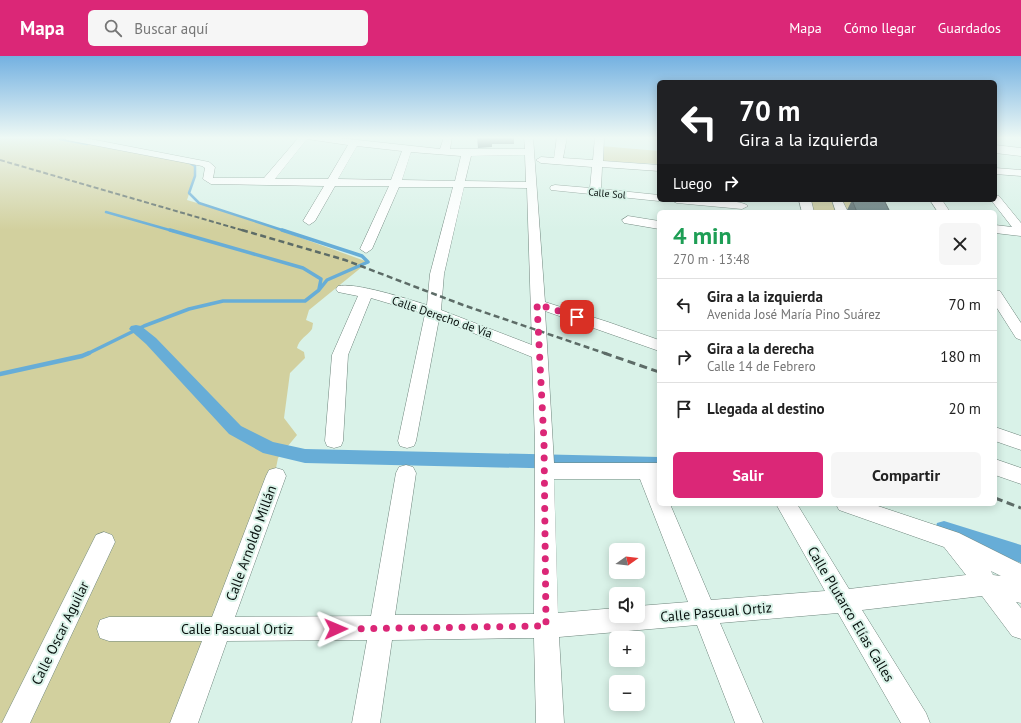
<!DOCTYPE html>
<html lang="es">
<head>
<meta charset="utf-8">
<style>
  :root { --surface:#fff; --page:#f6f6f6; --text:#222; --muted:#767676; --line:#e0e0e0; --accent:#db2777 }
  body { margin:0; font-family:"PT Sans",sans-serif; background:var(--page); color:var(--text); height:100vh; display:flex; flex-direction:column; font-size:15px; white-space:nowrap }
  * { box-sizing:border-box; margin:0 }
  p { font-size:13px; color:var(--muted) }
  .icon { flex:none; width:22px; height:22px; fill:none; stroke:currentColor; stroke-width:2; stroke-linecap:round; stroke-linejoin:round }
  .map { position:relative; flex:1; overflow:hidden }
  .details { position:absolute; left:657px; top:154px; width:340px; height:296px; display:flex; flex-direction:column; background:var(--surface); border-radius:6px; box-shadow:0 2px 10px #0003 }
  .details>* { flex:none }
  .guide { position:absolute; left:657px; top:24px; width:340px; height:122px; border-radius:6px; box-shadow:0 2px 10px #0003; background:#202124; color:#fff; overflow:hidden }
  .needle { width:26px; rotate:76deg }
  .fabs { position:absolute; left:609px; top:487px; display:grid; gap:8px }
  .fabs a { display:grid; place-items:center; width:36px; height:36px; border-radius:6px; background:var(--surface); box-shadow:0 2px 10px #0003; font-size:20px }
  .pin { position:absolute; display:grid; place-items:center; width:34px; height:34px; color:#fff; margin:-17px; border-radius:8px; box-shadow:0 2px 6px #0006 }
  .me { position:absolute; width:44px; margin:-22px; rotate:89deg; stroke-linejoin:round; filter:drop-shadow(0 0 3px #0008) }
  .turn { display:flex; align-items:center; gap:14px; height:84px; padding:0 16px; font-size:18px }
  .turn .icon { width:52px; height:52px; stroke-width:2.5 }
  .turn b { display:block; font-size:28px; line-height:34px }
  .then { display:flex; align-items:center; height:38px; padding:0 16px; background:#0003; gap:8px; font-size:15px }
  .round { display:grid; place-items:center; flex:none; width:42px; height:42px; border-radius:6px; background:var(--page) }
  .head { display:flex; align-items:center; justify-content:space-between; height:68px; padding:0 16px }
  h1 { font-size:24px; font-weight:800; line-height:30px; color:#1e9e55 }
  .button { display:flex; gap:8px; margin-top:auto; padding:8px 16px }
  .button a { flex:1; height:46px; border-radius:6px; background:var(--accent); color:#fff; font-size:16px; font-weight:800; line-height:46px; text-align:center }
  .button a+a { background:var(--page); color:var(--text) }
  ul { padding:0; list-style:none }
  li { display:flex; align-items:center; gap:12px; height:52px; padding:0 16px; border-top:1px solid var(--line) }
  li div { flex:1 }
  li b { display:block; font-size:15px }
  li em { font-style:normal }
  header { display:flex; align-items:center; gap:24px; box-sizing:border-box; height:56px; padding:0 20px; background:var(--accent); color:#fff }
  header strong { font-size:19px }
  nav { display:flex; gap:22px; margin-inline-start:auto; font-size:14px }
  .search { width:280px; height:36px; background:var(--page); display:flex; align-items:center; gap:10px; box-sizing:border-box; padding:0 14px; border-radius:6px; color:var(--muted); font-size:15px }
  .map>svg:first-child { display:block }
  .green { fill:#d2d09e }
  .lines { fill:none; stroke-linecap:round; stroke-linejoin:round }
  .stream-far2 { stroke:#67add7; stroke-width:2.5 }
  .stream-far1 { stroke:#67add7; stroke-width:3.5 }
  .stream { stroke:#67add7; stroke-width:4.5 }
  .canal { fill:#67add7; fill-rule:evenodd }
  .minor-casing { stroke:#6f867d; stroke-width:1 }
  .major-casing { stroke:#6f867d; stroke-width:1 }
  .minor { fill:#fff; fill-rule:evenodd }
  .major { fill:#fff; fill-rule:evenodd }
  .rail-far2 { stroke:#5d6c67; stroke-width:2; stroke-dasharray:5 2.5; stroke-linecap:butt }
  .rail-far1 { stroke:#5d6c67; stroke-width:2.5; stroke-dasharray:6 3.5; stroke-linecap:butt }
  .rail { stroke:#5d6c67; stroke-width:3; stroke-dasharray:8 4.5; stroke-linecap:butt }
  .wall { fill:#546a6c }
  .building { fill:#627b7d; stroke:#455658 }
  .route { stroke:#db2777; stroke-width:7; stroke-dasharray:0 12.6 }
  .labels { text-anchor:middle; stroke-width:4; stroke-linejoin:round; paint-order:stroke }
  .far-street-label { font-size:10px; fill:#08110e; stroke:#d9f2e8 }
  .street-label { font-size:12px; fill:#08110e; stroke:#d9f2e8 }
  .near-street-label { font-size:14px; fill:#08110e; stroke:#d9f2e8 }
</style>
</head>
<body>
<header>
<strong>Mapa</strong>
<div class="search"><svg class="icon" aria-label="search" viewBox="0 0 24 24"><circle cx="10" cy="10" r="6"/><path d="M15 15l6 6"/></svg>Buscar aquí</div>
<nav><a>Mapa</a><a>Cómo llegar</a><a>Guardados</a></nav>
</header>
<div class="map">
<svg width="1021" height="667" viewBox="0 0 1021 667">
  <rect width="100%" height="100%" fill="#d9f2e8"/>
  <path class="green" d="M0,81H46L175,103L195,110V120L187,144L237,159L368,206L309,254L306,264L313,267L312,273C307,280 299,283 297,292L304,296L305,302L290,317L284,362L297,379L278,402L275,417L190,667H0Z
    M601,90L659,95V108L600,105Z
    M808,144H871L876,156L836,152L838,156H811Z"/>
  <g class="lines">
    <path class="stream-far2" d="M59,81L60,83L87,88
      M188,106L195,110V120L189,137L199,147L285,175
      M106,156L173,175"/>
    <path class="stream-far1" d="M170,174L303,212L321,223L319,233
      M87,298L144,270L189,253L223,245H305L319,234L327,224L368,206L362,200L282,174"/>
    <path class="stream" d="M0,318L82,300L89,297"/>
    <path class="canal" d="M136,269L141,270L156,282L241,370L273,386L305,393L659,401V415L305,407L263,397L229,378L146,288L129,273L131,270Z
      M944,465L1021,489V507L937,479L935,473L937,467Z"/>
    <g class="minor-casing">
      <path id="minor" d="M63,81H80L209,106L215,111L213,122H264L299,81H330L440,93L444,81H452L450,93H525L524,81H533L545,246L608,266L659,284V295L545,255L554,407H659V448H670L711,544L825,535L776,448H797L849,533L966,519L944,491L839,454L836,448H872L959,477L1021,508V547L1016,546L1021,552V583L1012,580L982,540L862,554L926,657L930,667H901L838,557L720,567L763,667H735L697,569L559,581L564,667H536L534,582L392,584L380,667H352L367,584L227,585L198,667H170L202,585H109L100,582L97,573L100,564L109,561H212L266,420L269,414L276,412L283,414L286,420L235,561L371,560L396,417L399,411L406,409L413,411L416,417L395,559L534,558L535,386L532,301L439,263L416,385L414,390L407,392L400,390L398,385L425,258L371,242L348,299L343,385L341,390L334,392L327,390L325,385L332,299L358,240L338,236L336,233L338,230C355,226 408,243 427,249L430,218L453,131H399L372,193L366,197L360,193L389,130H335L315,165L309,169L303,165L324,130L211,128L203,123L205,112L202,110L67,84ZM307,83L348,89L328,123H275ZM357,90L402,95L391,124L338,123ZM411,96L461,100L455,125L402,124ZM525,99L526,126L465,125L471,100ZM464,131L527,132L532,289L441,254L444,218ZM554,423H640L688,546L638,550V560H616V552L558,557ZM991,515L1001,520L993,519Z
        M557,81H567L563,102L593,104L595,81H604L603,105L659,109V115L602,111L601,133L659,139V144H663L659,145L551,134L550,132L551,130L555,129L590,132L592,111L541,107L536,104L541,101L554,102Z
        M995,112L1021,114V120L995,118Z
        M995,139L999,140L1021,167V180L995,177V169L1012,171L991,144H995Z
        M671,144C684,144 741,142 748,150L742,153L677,147Z
        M799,144H811L814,156H802Z
        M832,144H842L848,156H836Z
        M930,144H942L950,156H938Z
        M628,160L659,165V173L624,167L622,164Z
        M995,234L1000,235L1021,267V284L1016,282L995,249Z
        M995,371L1021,380V394L995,385Z
        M995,403L1021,412V428L995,419Z
        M104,476L112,479L115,486L30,667H2L96,479Z"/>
    </g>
    <g class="major-casing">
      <path id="major" d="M995,89L1021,92V100L995,97Z"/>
    </g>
    <use href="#minor" class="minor"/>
    <use href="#major" class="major"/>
    <path class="rail-far2" d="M0,104L245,175"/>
    <path class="rail-far1" d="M242,174L345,204L463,249L607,298"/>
    <path class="rail" d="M604,297L659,316
      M995,442L1021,452"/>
  </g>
  <path class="wall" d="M477,81H514V88H492V91L478,92Z
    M852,144L890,156H846Z"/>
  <path class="building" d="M852,144H884L890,156H857Z"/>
  <linearGradient id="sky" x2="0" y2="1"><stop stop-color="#74b1e1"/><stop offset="0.47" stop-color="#eef9f5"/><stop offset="1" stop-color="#eef9f5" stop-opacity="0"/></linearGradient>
  <rect width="1021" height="174" fill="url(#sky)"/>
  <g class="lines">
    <path class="route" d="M336,573L546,570L544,386L537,248L577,261"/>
  </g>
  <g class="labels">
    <g class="far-street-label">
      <text transform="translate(607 137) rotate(5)" y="4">Calle Sol</text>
    </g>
    <g class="street-label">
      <text transform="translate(442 261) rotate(19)" y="4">Calle Derecho de Vía</text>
    </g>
    <g class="near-street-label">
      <text transform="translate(251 487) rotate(-70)" y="5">Calle Arnoldo Millán</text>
      <text transform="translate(716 556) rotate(-5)" y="5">Calle Pascual Ortiz</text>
      <text transform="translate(851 558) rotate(59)" y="5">Calle Plutarco Elías Calles</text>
      <text x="237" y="578">Calle Pascual Ortiz</text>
      <text transform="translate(60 577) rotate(-64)" y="5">Calle Oscar Aguilar</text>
    </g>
  </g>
</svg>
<div class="fabs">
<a><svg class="needle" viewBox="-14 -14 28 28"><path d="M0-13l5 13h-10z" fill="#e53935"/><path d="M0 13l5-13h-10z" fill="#767676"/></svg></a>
<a><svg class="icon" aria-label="sound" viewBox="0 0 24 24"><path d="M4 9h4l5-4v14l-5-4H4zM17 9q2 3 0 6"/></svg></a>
<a>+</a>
<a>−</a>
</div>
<div class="pin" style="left:577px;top:261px;background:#d93025"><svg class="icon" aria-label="arrive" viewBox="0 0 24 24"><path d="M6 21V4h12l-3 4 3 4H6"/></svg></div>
<svg class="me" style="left:336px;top:573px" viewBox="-20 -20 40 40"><path d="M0-17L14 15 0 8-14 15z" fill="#db2777" stroke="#fff" stroke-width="4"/></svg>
<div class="guide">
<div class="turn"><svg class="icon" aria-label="left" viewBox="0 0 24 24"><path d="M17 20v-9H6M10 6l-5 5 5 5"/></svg><div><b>70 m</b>Gira a la izquierda</div></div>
<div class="then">Luego<svg class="icon" aria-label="right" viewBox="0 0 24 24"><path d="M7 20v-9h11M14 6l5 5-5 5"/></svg></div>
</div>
<section class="details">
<div class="head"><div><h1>4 min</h1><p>270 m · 13:48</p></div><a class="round"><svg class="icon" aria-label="close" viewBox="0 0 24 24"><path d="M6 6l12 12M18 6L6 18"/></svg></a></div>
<ul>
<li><svg class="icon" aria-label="left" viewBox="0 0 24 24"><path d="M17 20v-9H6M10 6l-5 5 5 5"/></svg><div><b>Gira a la izquierda</b><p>Avenida José María Pino Suárez</p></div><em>70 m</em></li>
<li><svg class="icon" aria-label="right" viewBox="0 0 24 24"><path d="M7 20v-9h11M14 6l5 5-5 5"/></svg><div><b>Gira a la derecha</b><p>Calle 14 de Febrero</p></div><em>180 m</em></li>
<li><svg class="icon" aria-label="arrive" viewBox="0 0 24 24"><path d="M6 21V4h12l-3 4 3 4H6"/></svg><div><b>Llegada al destino</b></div><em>20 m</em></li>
</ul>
<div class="button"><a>Salir</a><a>Compartir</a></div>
</section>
</div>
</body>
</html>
